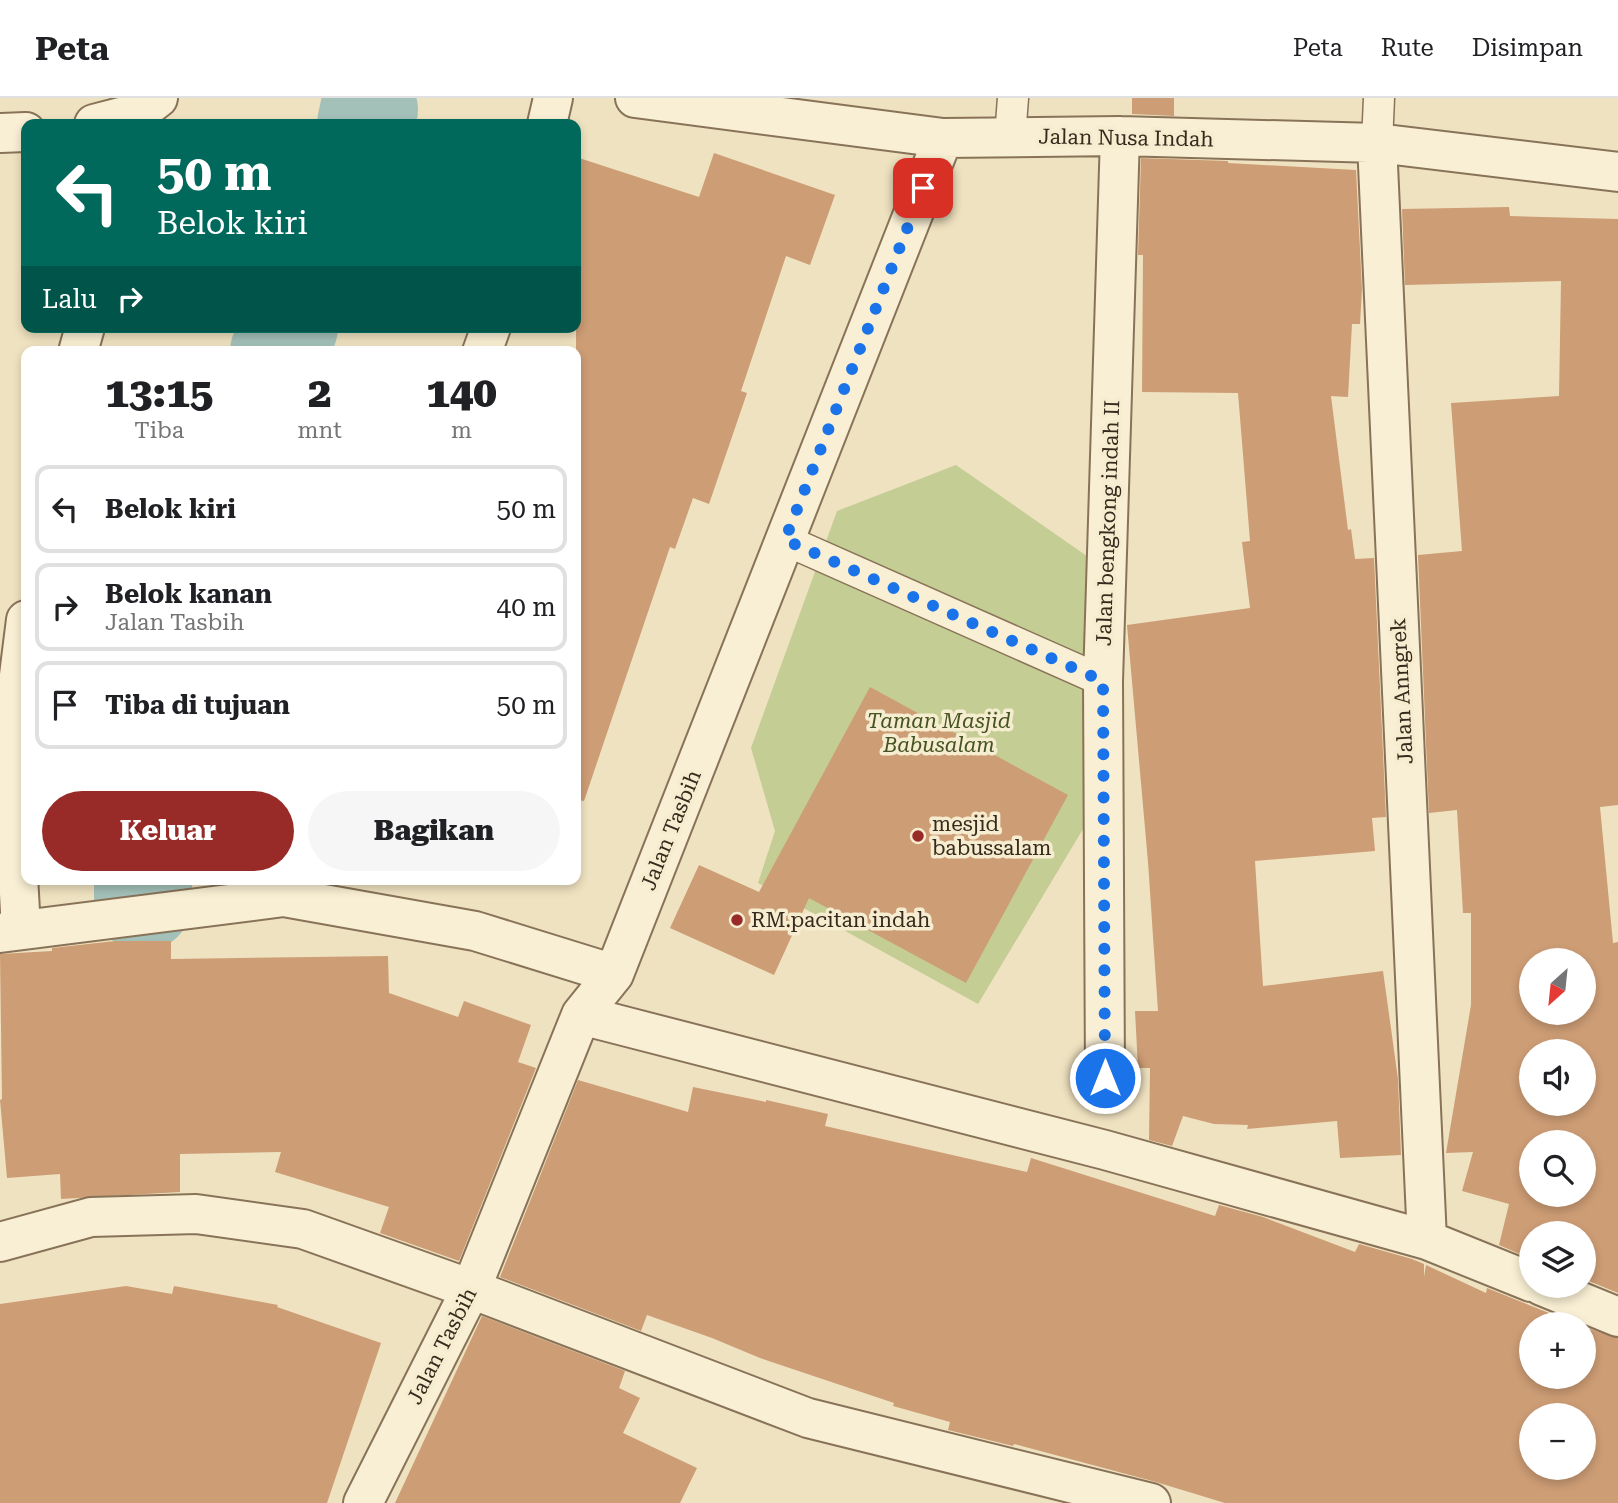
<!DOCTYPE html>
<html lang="id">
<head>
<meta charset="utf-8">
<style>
  :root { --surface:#fff; --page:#f6f6f6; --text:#202124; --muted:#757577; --line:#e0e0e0; --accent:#982a27 }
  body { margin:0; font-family:"Roboto Serif",serif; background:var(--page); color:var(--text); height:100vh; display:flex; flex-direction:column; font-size:26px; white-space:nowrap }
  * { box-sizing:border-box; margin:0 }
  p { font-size:23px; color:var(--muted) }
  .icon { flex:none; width:38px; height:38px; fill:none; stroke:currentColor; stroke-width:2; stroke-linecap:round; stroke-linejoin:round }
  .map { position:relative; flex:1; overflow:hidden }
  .details { position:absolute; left:21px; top:248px; width:560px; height:539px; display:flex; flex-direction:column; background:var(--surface); border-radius:14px; box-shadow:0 4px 10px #0003 }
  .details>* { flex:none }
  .top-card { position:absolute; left:21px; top:21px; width:560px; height:214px; border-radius:14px; box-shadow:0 4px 10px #0003; background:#00695c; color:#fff; overflow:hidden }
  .needle { width:46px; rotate:207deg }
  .controls { position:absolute; left:1519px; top:850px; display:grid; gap:14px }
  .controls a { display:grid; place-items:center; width:77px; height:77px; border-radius:50%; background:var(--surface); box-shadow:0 4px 10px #0003; font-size:35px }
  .pin { position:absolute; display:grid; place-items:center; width:60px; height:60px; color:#fff; margin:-30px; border-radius:14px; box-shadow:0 4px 10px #0006 }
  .me { position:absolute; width:77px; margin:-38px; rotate:0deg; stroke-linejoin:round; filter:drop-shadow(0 0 5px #0008) }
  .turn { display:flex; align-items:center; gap:24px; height:147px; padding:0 21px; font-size:32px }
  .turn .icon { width:91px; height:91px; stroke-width:2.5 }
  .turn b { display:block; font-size:49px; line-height:60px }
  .then { display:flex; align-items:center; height:66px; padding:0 21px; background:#0003; gap:14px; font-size:26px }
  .eta { display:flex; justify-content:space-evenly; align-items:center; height:119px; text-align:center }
  .eta b { font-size:42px; font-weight:800; line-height:49px }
  .cta { display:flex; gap:14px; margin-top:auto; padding:14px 21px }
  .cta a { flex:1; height:80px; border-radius:42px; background:var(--accent); color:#fff; font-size:28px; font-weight:800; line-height:80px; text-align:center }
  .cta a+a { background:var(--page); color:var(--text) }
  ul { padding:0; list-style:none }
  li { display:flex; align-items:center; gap:21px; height:88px; margin:0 14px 10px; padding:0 7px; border:4px solid var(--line); border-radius:14px }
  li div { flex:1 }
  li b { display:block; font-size:26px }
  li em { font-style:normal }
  header { display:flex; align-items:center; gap:42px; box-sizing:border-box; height:98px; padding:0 35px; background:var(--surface); border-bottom:2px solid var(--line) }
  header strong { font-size:33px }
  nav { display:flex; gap:38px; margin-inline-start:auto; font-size:24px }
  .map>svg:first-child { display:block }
  .green { fill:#c4cd94 }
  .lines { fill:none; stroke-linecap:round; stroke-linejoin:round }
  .river { stroke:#a3c1b9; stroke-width:98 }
  .building { fill:#cd9d75; fill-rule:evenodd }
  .lane-casing { stroke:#887358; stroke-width:33 }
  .street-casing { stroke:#887358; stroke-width:42 }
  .lane { stroke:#f9efd4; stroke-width:30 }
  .street { stroke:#f9efd4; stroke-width:38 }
  .route { stroke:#1a73e8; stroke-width:12; stroke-dasharray:0 21.6 }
  .poi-dot { fill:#982a27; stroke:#f6ecd0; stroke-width:2.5 }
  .labels { text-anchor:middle; stroke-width:7; stroke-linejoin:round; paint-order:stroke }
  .street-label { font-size:21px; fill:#372a1d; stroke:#f6ecd0 }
  .park-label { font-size:21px; font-style:italic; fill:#465423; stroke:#f6ecd0 }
  .poi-label { font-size:21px; fill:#372a1d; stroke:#f6ecd0; text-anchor:start }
</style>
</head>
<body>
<header>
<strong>Peta</strong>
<nav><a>Peta</a><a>Rute</a><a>Disimpan</a></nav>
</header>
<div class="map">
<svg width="1618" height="1405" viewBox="0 0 1618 1405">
  <rect width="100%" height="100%" fill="#efe2c0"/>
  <path class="green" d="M956,367L1107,472L1113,681L978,906L758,785L775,733L751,650L837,413Z"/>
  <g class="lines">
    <path class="river" d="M366,26L369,12
      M279,254L289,229
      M143,804V782"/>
  </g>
  <path class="building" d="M1132,0H1174V18L1132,16Z
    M714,55L835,97L810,167L786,158L741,293L747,295L709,406L693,400L675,451L670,449L584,703L576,702V59L699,99Z
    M1141,60L1228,63V65L1356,72L1362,191L1360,226H1352L1348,299L1331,298L1348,432L1351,431L1355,461L1374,460L1386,719L1372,720L1375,753L1255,763L1263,888L1383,873L1398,981L1401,1057L1340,1060L1337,1023L1247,1031L1248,1027L1214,1026L1183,1018L1172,1048L1149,1042L1150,970H1138L1135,913H1158L1148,764L1127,527L1250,510L1242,444L1250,443L1238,295L1142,294L1143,157H1138Z
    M1509,109L1510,118L1618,121V707L1600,709L1613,845L1618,844V1195L1584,1181V1136H1531V1161L1499,1147L1509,1106L1462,1093L1473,1054L1446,1055L1471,907V815H1463L1457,712L1429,715L1418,457L1462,453L1451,305L1559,298L1561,183L1405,187L1402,111ZM1531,863H1584V915H1531ZM1531,954H1584V1006H1531ZM1531,1045H1584V1097H1531Z
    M870,589L1068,697L966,885L809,800L774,877L670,830L699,767L759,794Z
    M115,843H171V861L388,858L389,895L458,919L464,903L531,927L518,964L536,970L459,1163L380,1135L389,1109L275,1074L281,1054L180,1056V1094L61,1101L60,1076L7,1080L0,1002L2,1001L0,856L52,853V850Z
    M578,982L688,1014L693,989L766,1004V1002L828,1016L825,1028L1027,1074L1031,1060L1215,1118L1219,1107L1263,1119L1355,1154L1359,1146L1412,1161L1424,1166V1179L1426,1167L1486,1195L1487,1190L1579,1227H1531V1279H1584V1229L1618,1240V1405H1225L1156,1384L1014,1346L1013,1348L948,1332L950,1324L893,1308L894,1305L760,1260L712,1240L647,1217L641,1233L500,1179ZM1531,1318H1584V1370H1531Z
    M126,1188L172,1196L174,1188L278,1207L277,1209L381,1245L327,1405H0V1206Z
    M482,1218L625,1273L619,1290L640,1300L623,1335L697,1370L680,1405H395Z"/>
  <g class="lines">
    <g class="lane-casing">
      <path id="lane" d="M1010,39L1013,0
        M1377,45L1379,0
        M785,442L1103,583"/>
    </g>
    <g class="street-casing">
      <path id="street" d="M635,0L943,40L1120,38L1377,45L1618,74
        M94,26L140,14L158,0
        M547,26L553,0
        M0,35L26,34
        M1377,45L1427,1142
        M78,254L85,229
        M482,254L491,229
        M21,832L12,668L15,609L26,522
        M0,835L284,799L475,833L614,876
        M581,917L1105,1052L1427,1142L1531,1184
        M1105,980L1103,583L1120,38
        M0,1144L91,1119L196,1116L303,1131L471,1191L808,1320L1151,1405
        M1542,1188L1618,1219
        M363,1405L471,1191L581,917L614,876L943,40"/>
    </g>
    <use href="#lane" class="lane"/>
    <use href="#street" class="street"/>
  </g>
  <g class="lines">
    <path class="route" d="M923,90L785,442L1103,583L1105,980"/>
  </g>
  <g class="poi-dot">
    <circle cx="918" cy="738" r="7"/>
    <circle cx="737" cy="822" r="7"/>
  </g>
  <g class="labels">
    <g class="street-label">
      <text transform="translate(1126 40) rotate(1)" y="7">Jalan Nusa Indah</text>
      <text transform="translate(1108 425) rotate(-88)" y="7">Jalan bengkong indah II</text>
      <text transform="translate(1402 593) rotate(-93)" y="7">Jalan Anngrek</text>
      <text transform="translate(671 732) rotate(-68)" y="7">Jalan Tasbih</text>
      <text transform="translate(442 1248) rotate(-63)" y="7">Jalan Tasbih</text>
    </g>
    <g class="park-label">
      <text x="939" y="630">Taman Masjid<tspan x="939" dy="24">Babusalam</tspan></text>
    </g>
    <g class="poi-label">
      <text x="932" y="733">mesjid<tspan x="932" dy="24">babussalam</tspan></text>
      <text x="751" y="829">RM.pacitan indah</text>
    </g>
  </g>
</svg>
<div class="controls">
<a><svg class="needle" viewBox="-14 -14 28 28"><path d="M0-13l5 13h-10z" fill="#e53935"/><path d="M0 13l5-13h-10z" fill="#757577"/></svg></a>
<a><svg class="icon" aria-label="sound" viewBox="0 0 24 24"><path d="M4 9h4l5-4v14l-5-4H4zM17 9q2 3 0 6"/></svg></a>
<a><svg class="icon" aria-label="search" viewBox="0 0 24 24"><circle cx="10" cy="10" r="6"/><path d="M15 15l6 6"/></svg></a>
<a><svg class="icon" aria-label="layers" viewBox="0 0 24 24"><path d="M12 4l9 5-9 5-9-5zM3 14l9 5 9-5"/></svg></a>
<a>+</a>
<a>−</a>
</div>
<div class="pin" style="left:923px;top:90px;background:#d93025"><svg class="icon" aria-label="arrive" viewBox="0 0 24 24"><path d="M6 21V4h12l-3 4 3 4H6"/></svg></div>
<svg class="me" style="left:1105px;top:980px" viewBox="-20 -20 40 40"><circle r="17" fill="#1a73e8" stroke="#fff" stroke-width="3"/><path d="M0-11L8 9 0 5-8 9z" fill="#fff"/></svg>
<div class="top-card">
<div class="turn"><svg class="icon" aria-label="left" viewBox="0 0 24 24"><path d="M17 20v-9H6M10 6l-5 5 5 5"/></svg><div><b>50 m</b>Belok kiri</div></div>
<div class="then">Lalu<svg class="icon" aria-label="right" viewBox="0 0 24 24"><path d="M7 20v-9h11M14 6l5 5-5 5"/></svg></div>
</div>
<section class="details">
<div class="eta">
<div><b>13:15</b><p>Tiba</p></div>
<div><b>2</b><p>mnt</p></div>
<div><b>140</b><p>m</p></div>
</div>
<ul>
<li><svg class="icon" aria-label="left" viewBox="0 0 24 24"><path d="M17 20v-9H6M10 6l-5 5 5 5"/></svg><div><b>Belok kiri</b></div><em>50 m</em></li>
<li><svg class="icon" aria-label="right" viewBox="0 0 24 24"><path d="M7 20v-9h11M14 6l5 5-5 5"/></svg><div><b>Belok kanan</b><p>Jalan Tasbih</p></div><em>40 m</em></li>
<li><svg class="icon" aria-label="arrive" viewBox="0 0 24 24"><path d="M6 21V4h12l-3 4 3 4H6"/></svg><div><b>Tiba di tujuan</b></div><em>50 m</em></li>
</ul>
<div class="cta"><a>Keluar</a><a>Bagikan</a></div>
</section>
</div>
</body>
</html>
